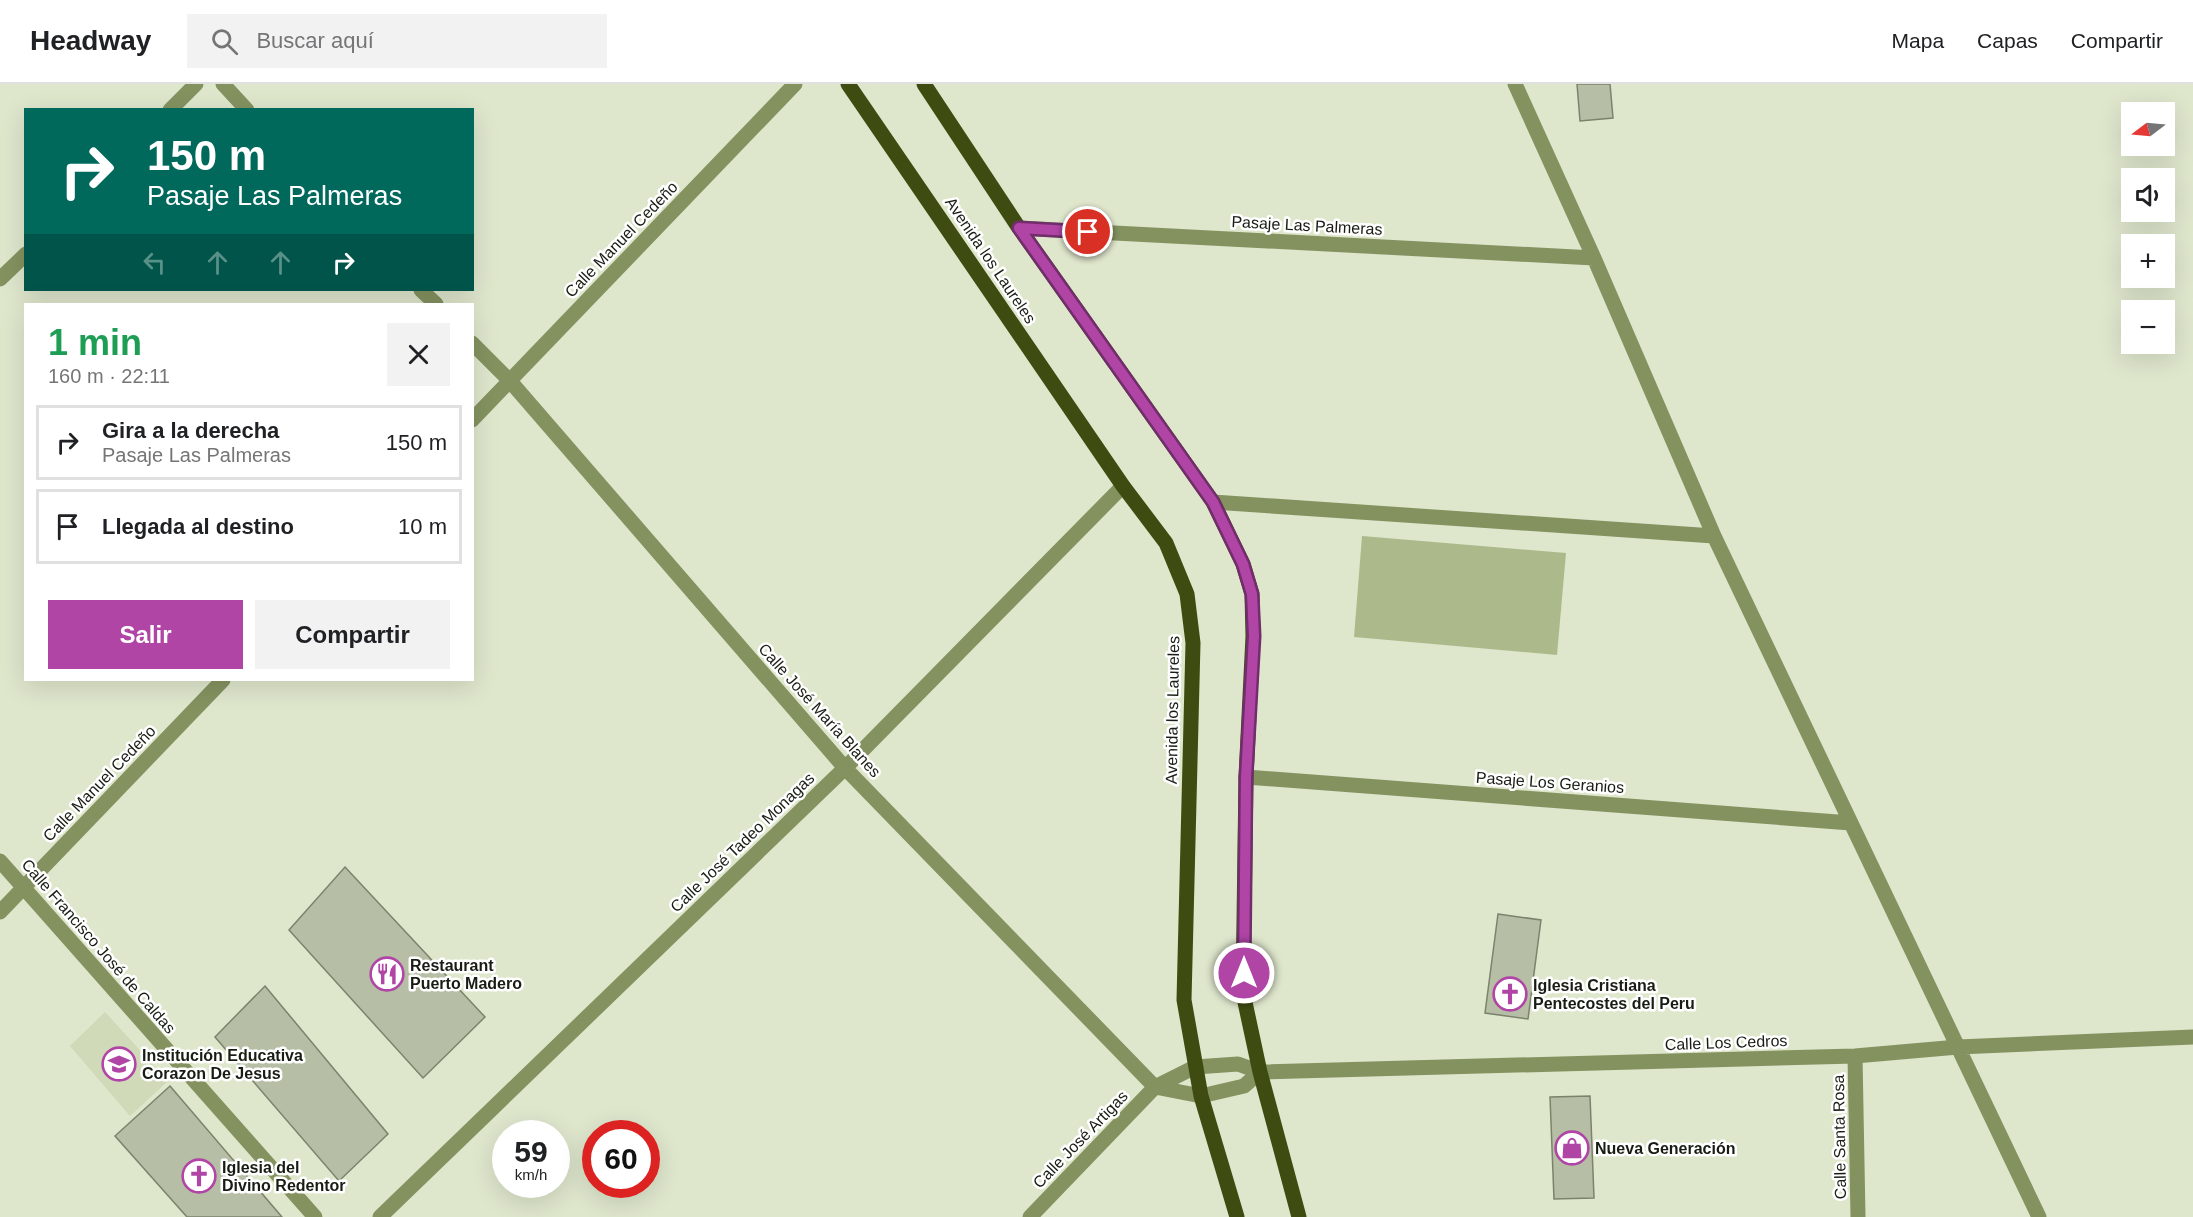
<!DOCTYPE html>
<html lang="es">
<head>
<meta charset="utf-8">
<style>
  :root { --surface:#fff; --page:#f2f2f2; --text:#202124; --muted:#757577; --line:#e0e0e0; --accent:#b045a6 }
  body { margin:0; font-family:Helvetica,sans-serif; background:var(--page); color:var(--text); height:100vh; display:flex; flex-direction:column; font-size:22px; white-space:nowrap }
  * { box-sizing:border-box; margin:0 }
  p { font-size:20px; color:var(--muted) }
  .icon { flex:none; width:33px; height:33px; fill:none; stroke:currentColor; stroke-width:2; stroke-linecap:round; stroke-linejoin:round }
  .map { position:relative; flex:1; overflow:hidden }
  .details { position:absolute; left:24px; top:219px; width:450px; height:378px; display:flex; flex-direction:column; background:var(--surface); border-radius:0px; box-shadow:0 6px 24px #0002 }
  .details>* { flex:none }
  .guide { position:absolute; left:24px; top:24px; width:450px; height:183px; border-radius:0px; box-shadow:0 6px 24px #0002; background:#00695c; color:#fff; overflow:hidden }
  .needle { width:39px; rotate:254deg }
  .tools { position:absolute; left:2121px; top:18px; display:grid; gap:12px }
  .tools a { display:grid; place-items:center; width:54px; height:54px; border-radius:0px; background:var(--surface); box-shadow:0 6px 24px #0002; font-size:30px }
  .speed { position:absolute; left:492px; top:1036px; display:flex; gap:12px; font-size:30px; font-weight:700; text-align:center }
  .speed>* { display:grid; place-content:center; width:78px; height:78px; border-radius:50%; background:var(--surface); box-shadow:0 6px 24px #0002; line-height:1 }
  .speed small { font-size:15px; font-weight:400 }
  .speed .limit { border:9px solid #d22; background:#fff; color:#111 }
  .pin { position:absolute; display:grid; place-items:center; width:51px; height:51px; color:#fff; margin:-26px; border:3px solid #fff; border-radius:50%; box-shadow:0 2px 6px #0007 }
  .me { position:absolute; width:66px; margin:-33px; rotate:0deg; stroke-linejoin:round; filter:drop-shadow(0 0 4px #0008) }
  .turn { display:flex; align-items:center; gap:21px; height:126px; padding:0 24px; font-size:27px }
  .turn .icon { width:78px; height:78px; stroke-width:2.5 }
  .turn b { display:block; font-size:42px; line-height:51px }
  .lanes { display:flex; align-items:center; height:57px; padding:0 24px; background:#0003; justify-content:center; gap:30px; direction:ltr }
  .lanes .off { opacity:.35 }
  .round { display:grid; place-items:center; flex:none; width:63px; height:63px; border-radius:0px; background:var(--page) }
  .overview { display:flex; align-items:center; justify-content:space-between; height:102px; padding:0 24px }
  h1 { font-size:36px; font-weight:600; line-height:45px; color:#1e9e55 }
  .cta { display:flex; gap:12px; margin-top:auto; padding:12px 24px }
  .cta a { flex:1; height:69px; border-radius:0px; background:var(--accent); color:#fff; font-size:24px; font-weight:600; line-height:69px; text-align:center }
  .cta a+a { background:var(--page); color:var(--text) }
  ul { padding:0; list-style:none }
  li { display:flex; align-items:center; gap:18px; height:75px; margin:0 12px 9px; padding:0 12px; border:3px solid var(--line); border-radius:0px }
  li div { flex:1 }
  li b { display:block; font-size:22px }
  li em { font-style:normal }
  header { display:flex; align-items:center; gap:36px; box-sizing:border-box; height:84px; padding:0 30px; background:var(--surface); border-bottom:2px solid var(--line) }
  header strong { font-size:28px }
  nav { display:flex; gap:33px; margin-inline-start:auto; font-size:21px }
  .search { width:420px; height:54px; background:var(--page); display:flex; align-items:center; gap:15px; box-sizing:border-box; padding:0 21px; border-radius:0px; color:var(--muted); font-size:22px }
  .map>svg:first-child { display:block }
  .built { fill:#d0dab9 }
  .green { fill:#acba8b }
  .building { fill:#b6bea5; stroke:#7c836c; stroke-width:1.5 }
  .lines { fill:none; stroke-linecap:round; stroke-linejoin:round }
  .minor { stroke:#849260; stroke-width:15 }
  .major { stroke:#3f4c11; stroke-width:15 }
  .route-casing { stroke:#722d6c; stroke-width:15 }
  .route { stroke:#b045a6; stroke-width:10 }
  .labels { text-anchor:middle; stroke-width:5; stroke-linejoin:round; paint-order:stroke }
  .street-label { font-size:16px; fill:#191c13; stroke:#fff }
  .poi-label { font-size:16px; font-weight:bold; fill:#191c13; stroke:#fff; text-anchor:start }
</style>
</head>
<body>
<header>
<strong>Headway</strong>
<div class="search"><svg class="icon" aria-label="search" viewBox="0 0 24 24"><circle cx="10" cy="10" r="6"/><path d="M15 15l6 6"/></svg>Buscar aquí</div>
<nav><a>Mapa</a><a>Capas</a><a>Compartir</a></nav>
</header>
<div class="map">
<svg width="2193" height="1133" viewBox="0 0 2193 1133">
  <rect width="100%" height="100%" fill="#dee6cc"/>
  <path class="built" d="M105,928L168,997L130,1032L70,962Z"/>
  <path class="green" d="M1362,452L1566,469L1557,571L1354,553Z"/>
  <path class="building" d="M1577,0H1610L1613,34L1580,37Z
    M345,783L485,933L423,994L289,846Z
    M1498,830L1541,836L1528,935L1485,929Z
    M265,902L388,1050L339,1097L215,953Z
    M170,1002L282,1133H187L115,1052Z
    M1590,1012L1594,1114L1554,1115L1550,1013Z"/>
  <g class="lines">
    <path class="minor" d="M223,0L247,26
      M1515,0L1594,174L1714,452L2039,1133
      M170,26L196,0
      M1019,144L1594,174
      M0,195L26,170
      M421,206L436,220
      M472,259L510,297L845,684L1155,1003
      M472,336L795,0
      M1213,418L1714,452
      M1246,693L1851,739
      M0,777L315,1133
      M0,828L223,596
      M1855,972L1858,1133
      M1155,1003L1201,1012L1244,1002L1260,988
      M380,1133L845,684L1123,402
      M1030,1133L1155,1003L1195,983L1238,980L1260,988L1855,972L1958,963L2193,953"/>
    <path class="major" d="M848,0L1123,402L1166,459L1187,510L1193,559L1184,916L1201,1012L1237,1133
      M924,0L1019,144L1213,418L1243,480L1252,510L1253,552L1246,693L1243,909L1260,988L1299,1133"/>
  </g>
  <g class="lines">
    <g class="route-casing">
      <path id="route" d="M1088,148L1019,144L1213,418L1243,480L1252,510L1254,552L1246,693L1244,889"/>
    </g>
    <use href="#route" class="route"/>
  </g>
  <defs>
    <g id="restaurant-ring" transform="scale(1.725)"><circle r="9.5" fill="#fff" stroke="#b045a6" stroke-width="1.5"/><path d="M-5-6h1v4h1v-4h1v4h1v-4h1v5L-1.5 .5V6h-2V.5L-5-1ZM5-6V6H3V1.5H1.5Q1.5-4 5-6Z" fill="#b045a6"/></g>
    <g id="church-ring" transform="scale(1.725)"><circle r="9.5" fill="#fff" stroke="#b045a6" stroke-width="1.5"/><path d="M-1.2-6h2.4v3.5h3.3v2.4h-3.3V6h-2.4V-.1h-3.3v-2.4h3.3Z" fill="#b045a6"/></g>
    <g id="school-ring" transform="scale(1.725)"><circle r="9.5" fill="#fff" stroke="#b045a6" stroke-width="1.5"/><path d="M0-5L7-2L0 1L-7-2ZM-4 1L0 2.5L4 1V4Q0 6-4 4Z" fill="#b045a6"/></g>
    <g id="shop-ring" transform="scale(1.725)"><circle r="9.5" fill="#fff" stroke="#b045a6" stroke-width="1.5"/><path d="M-5-2.5h2.3a2.7 3.5 0 0 1 5.4 0H5L5.5 6h-11ZM-1.5-2.5h3a1.5 2.3 0 0 0-3 0Z" fill="#b045a6"/></g>
  </defs>
  <g fill-rule="evenodd">
    <use href="#restaurant-ring" x="387" y="890"/>
    <use href="#church-ring" x="1510" y="910"/>
    <use href="#school-ring" x="119" y="980"/>
    <use href="#shop-ring" x="1572" y="1064"/>
    <use href="#church-ring" x="199" y="1092"/>
  </g>
  <g class="labels">
    <g class="street-label">
      <text transform="translate(1307 141) rotate(3)" y="6">Pasaje Las Palmeras</text>
      <text transform="translate(621 155) rotate(-46)" y="6">Calle Manuel Cedeño</text>
      <text transform="translate(991 176) rotate(56)" y="6">Avenida los Laureles</text>
      <text transform="translate(820 626) rotate(48)" y="6">Calle José María Blanes</text>
      <text transform="translate(1172 626) rotate(-89)" y="6">Avenida los Laureles</text>
      <text transform="translate(1550 698) rotate(4)" y="6">Pasaje Los Geranios</text>
      <text transform="translate(99 699) rotate(-46)" y="6">Calle Manuel Cedeño</text>
      <text transform="translate(742 758) rotate(-44)" y="6">Calle José Tadeo Monagas</text>
      <text transform="translate(99 862) rotate(49)" y="6">Calle Francisco José de Caldas</text>
      <text transform="translate(1726 958) rotate(-2)" y="6">Calle Los Cedros</text>
      <text transform="translate(1839 1053) rotate(-91)" y="6">Calle Santa Rosa</text>
      <text transform="translate(1080 1055) rotate(-46)" y="6">Calle José Artigas</text>
    </g>
    <g class="poi-label">
      <text x="410" y="887">Restaurant<tspan x="410" dy="18">Puerto Madero</tspan></text>
      <text x="1533" y="907">Iglesia Cristiana<tspan x="1533" dy="18">Pentecostes del Peru</tspan></text>
      <text x="142" y="977">Institución Educativa<tspan x="142" dy="18">Corazon De Jesus</tspan></text>
      <text x="1595" y="1070">Nueva Generación</text>
      <text x="222" y="1089">Iglesia del<tspan x="222" dy="18">Divino Redentor</tspan></text>
    </g>
  </g>
</svg>
<div class="tools">
<a><svg class="needle" viewBox="-14 -14 28 28"><path d="M0-13l5 13h-10z" fill="#e53935"/><path d="M0 13l5-13h-10z" fill="#757577"/></svg></a>
<a><svg class="icon" aria-label="sound" viewBox="0 0 24 24"><path d="M4 9h4l5-4v14l-5-4H4zM17 9q2 3 0 6"/></svg></a>
<a>+</a>
<a>−</a>
</div>
<div class="speed"><div>59<small>km/h</small></div><div class="limit">60</div></div>
<div class="pin" style="left:1088px;top:148px;background:#d93025"><svg class="icon" aria-label="arrive" viewBox="0 0 24 24"><path d="M6 21V4h12l-3 4 3 4H6"/></svg></div>
<svg class="me" style="left:1244px;top:889px" viewBox="-20 -20 40 40"><circle r="17" fill="#b045a6" stroke="#fff" stroke-width="3"/><path d="M0-11L8 9 0 5-8 9z" fill="#fff"/></svg>
<div class="guide">
<div class="turn"><svg class="icon" aria-label="right" viewBox="0 0 24 24"><path d="M7 20v-9h11M14 6l5 5-5 5"/></svg><div><b>150 m</b>Pasaje Las Palmeras</div></div>
<div class="lanes"><svg class="icon off" aria-label="left" viewBox="0 0 24 24"><path d="M17 20v-9H6M10 6l-5 5 5 5"/></svg><svg class="icon off" aria-label="ahead" viewBox="0 0 24 24"><path d="M12 20V5M6 11l6-6 6 6"/></svg><svg class="icon off" aria-label="ahead" viewBox="0 0 24 24"><path d="M12 20V5M6 11l6-6 6 6"/></svg><svg class="icon" aria-label="right" viewBox="0 0 24 24"><path d="M7 20v-9h11M14 6l5 5-5 5"/></svg></div>
</div>
<section class="details">
<div class="overview"><div><h1>1 min</h1><p>160 m · 22:11</p></div><a class="round"><svg class="icon" aria-label="close" viewBox="0 0 24 24"><path d="M6 6l12 12M18 6L6 18"/></svg></a></div>
<ul>
<li><svg class="icon" aria-label="right" viewBox="0 0 24 24"><path d="M7 20v-9h11M14 6l5 5-5 5"/></svg><div><b>Gira a la derecha</b><p>Pasaje Las Palmeras</p></div><em>150 m</em></li>
<li><svg class="icon" aria-label="arrive" viewBox="0 0 24 24"><path d="M6 21V4h12l-3 4 3 4H6"/></svg><div><b>Llegada al destino</b></div><em>10 m</em></li>
</ul>
<div class="cta"><a>Salir</a><a>Compartir</a></div>
</section>
</div>
</body>
</html>
